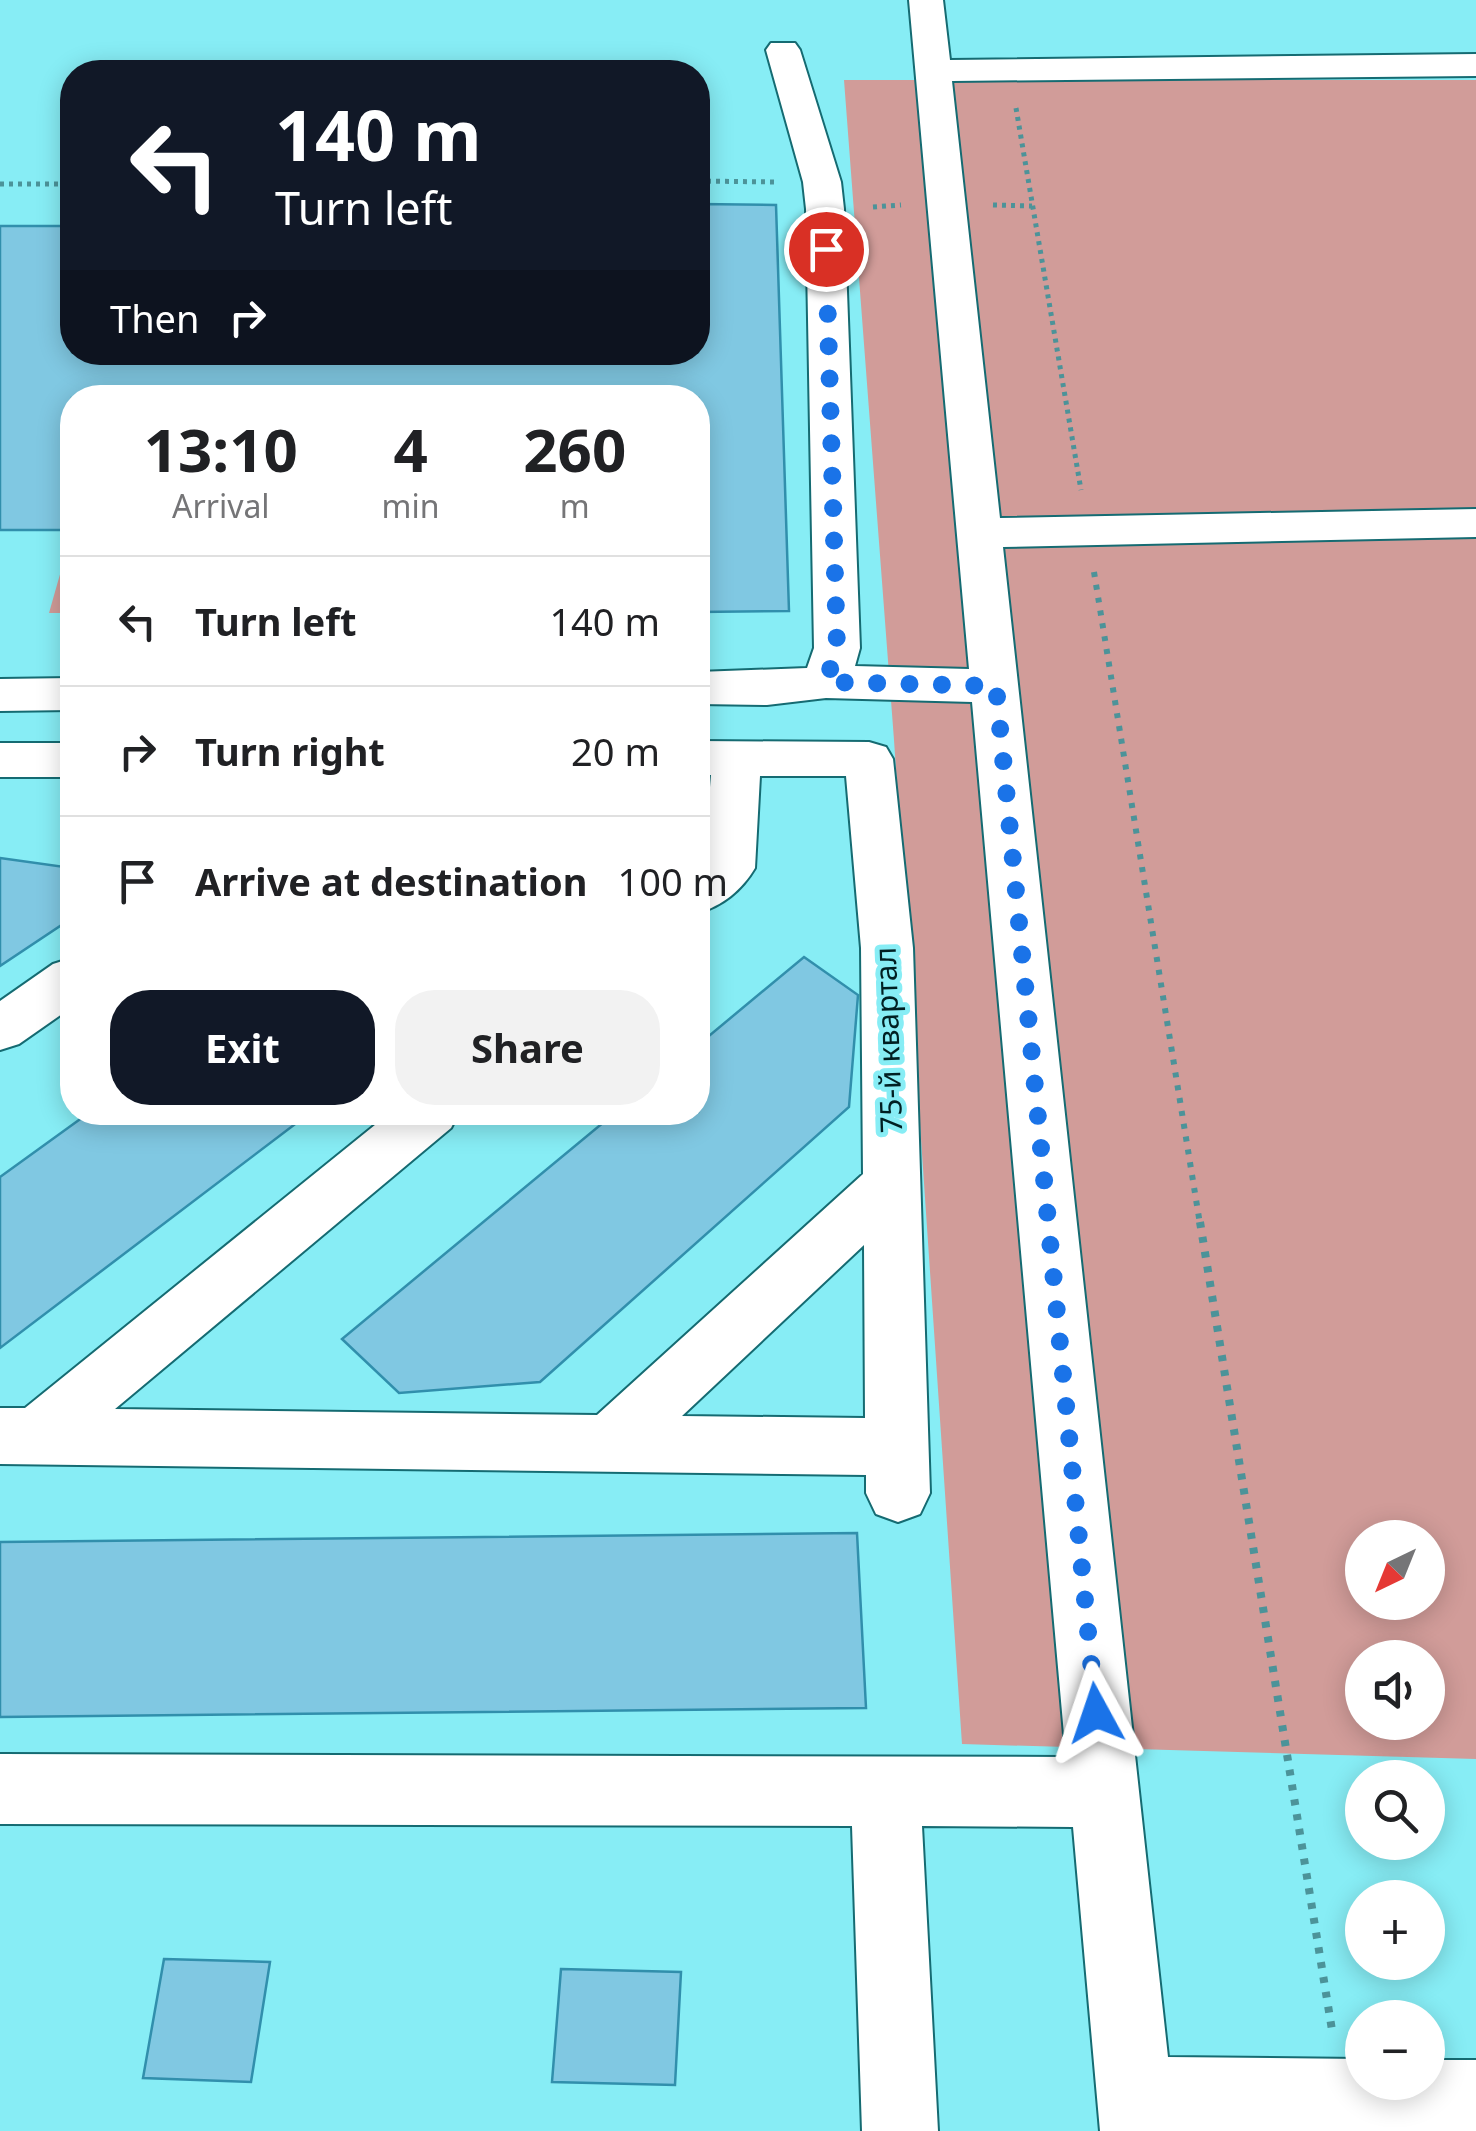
<!DOCTYPE html>
<html lang="en">
<head>
<meta charset="utf-8">
<style>
  :root { --surface:#fff; --page:#f2f2f2; --text:#202124; --muted:#757577; --line:#e0e0e0; --accent:#111827 }
  body { margin:0; font-family:"Noto Sans",sans-serif; background:var(--page); color:var(--text); height:100vh; display:flex; flex-direction:column; font-size:38px; white-space:nowrap }
  * { box-sizing:border-box; margin:0 }
  p { font-size:32px; color:var(--muted) }
  .icon { flex:none; width:55px; height:55px; fill:none; stroke:currentColor; stroke-width:2; stroke-linecap:round; stroke-linejoin:round }
  .map { position:relative; flex:1; overflow:hidden }
  .drawer { position:absolute; left:60px; top:385px; width:650px; height:740px; display:flex; flex-direction:column; background:var(--surface); border-radius:40px; box-shadow:0 5px 25px #0003 }
  .drawer>* { flex:none }
  .banner { position:absolute; left:60px; top:60px; width:650px; height:305px; border-radius:40px; box-shadow:0 5px 25px #0003; background:#111827; color:#fff; overflow:hidden }
  .needle { width:65px; rotate:223deg }
  .fabs { position:absolute; left:1345px; top:1520px; display:grid; gap:20px }
  .fabs a { display:grid; place-items:center; width:100px; height:100px; border-radius:50%; background:var(--surface); box-shadow:0 5px 25px #0003; font-size:50px }
  .pin { position:absolute; display:grid; place-items:center; width:85px; height:85px; color:#fff; margin:-42px; border:5px solid #fff; border-radius:50%; box-shadow:0 2px 10px #0007 }
  .me { position:absolute; width:110px; margin:-55px; rotate:355deg; stroke-linejoin:round; filter:drop-shadow(0 0 8px #0008) }
  .turn { display:flex; align-items:center; gap:35px; height:210px; padding:0 50px; font-size:45px }
  .turn .icon { width:130px; height:130px; stroke-width:2.5 }
  .turn b { display:block; font-size:70px; line-height:85px }
  .then { display:flex; align-items:center; height:95px; padding:0 50px; background:#0003; gap:20px; font-size:38px }
  .eta { display:flex; justify-content:space-evenly; align-items:center; height:170px; text-align:center }
  .eta b { font-size:60px; font-weight:700; line-height:70px }
  .button { display:flex; gap:20px; margin-top:auto; padding:20px 50px }
  .button a { flex:1; height:115px; border-radius:40px; background:var(--accent); color:#fff; font-size:40px; font-weight:700; line-height:115px; text-align:center }
  .button a+a { background:var(--page); color:var(--text) }
  ul { padding:0; list-style:none }
  li { display:flex; align-items:center; gap:30px; height:130px; padding:0 50px; border-top:2px solid var(--line) }
  li div { flex:1 }
  li b { display:block; font-size:38px }
  li em { font-style:normal }
  .map>svg:first-child { display:block }
  .green { fill:#d19c99; fill-rule:evenodd }
  .building { fill:#80c8e2; stroke:#318fac; stroke-width:2.5 }
  .lines { fill:none; stroke-linecap:round; stroke-linejoin:round }
  .minor-casing { stroke:#156b72; stroke-width:4 }
  .path-far2 { stroke:#4c9399; stroke-width:5; stroke-dasharray:4 5; stroke-linecap:butt }
  .path-far1 { stroke:#4c9399; stroke-width:6; stroke-dasharray:5 8; stroke-linecap:butt }
  .path { stroke:#4c9399; stroke-width:8; stroke-dasharray:6 9; stroke-linecap:butt }
  .minor { fill:#fff; fill-rule:evenodd }
  .route { stroke:#1a73e8; stroke-width:18; stroke-dasharray:0 32.4 }
  .labels { text-anchor:middle; stroke-width:10; stroke-linejoin:round; paint-order:stroke }
  .street-label { font-size:30px; fill:#001f22; stroke:#87edf5 }
</style>
</head>
<body>
<div class="map">
<svg width="1476" height="2131" viewBox="0 0 1476 2131">
  <rect width="100%" height="100%" fill="#87edf5"/>
  <path class="green" d="M844,80H1476V1759L962,1744L894,740ZM1362,1538H1428V1602H1362ZM1362,1658H1428V1722H1362Z
    M72,532V613H49Z"/>
  <path class="building" d="M698,204L776,205L789,611L698,612V398H72V530H0V226H72V352H698Z
    M0,858L72,868V918L0,966Z
    M804,957L858,995L849,1107L540,1382L399,1393L342,1339L616,1112H698V1045Z
    M90,1112H311L0,1348V1177Z
    M857,1533L866,1708L0,1717V1542Z
    M164,1959L270,1962L251,2082L143,2078Z
    M561,1969L681,1972L675,2085L552,2082Z"/>
  <g class="lines">
    <g class="minor-casing">
      <path id="minor" d="M909,0H943L950,60L1476,54V76L952,81L1000,518L1476,509V537L1003,547L1168,2057L1362,2059V2082H1428V2060H1476V2131H1100L1073,1827L922,1826L938,2131H862L852,1826L0,1824V1754L1066,1757L972,702L826,698L767,705L698,704V672L807,668L814,648L806,209L803,182L766,50L771,43H795L800,50L841,182L844,209L860,648L855,666L969,669Z
        M72,678V710L0,711V679Z
        M698,741L869,742L886,747L893,759L913,948L930,1493L920,1514L898,1522L876,1514L866,1493V1475L0,1464V1408H25L391,1112H459L451,1128L115,1409L597,1415L863,1174L861,948L846,776H760L755,868C742,890 722,906 698,913V866L704,860L711,775H698ZM864,1245L865,1418L682,1416Z
        M0,743H72V777H0Z
        M72,958V1007L19,1044L0,1050V1001L53,964Z"/>
    </g>
    <path class="path-far2" d="M1016,108L1081,490
      M698,181L776,182
      M0,184H72
      M993,205L1032,206
      M873,207L901,205"/>
    <path class="path-far1" d="M1094,572L1200,1224"/>
    <path class="path" d="M1200,1222L1332,2030"/>
    <use href="#minor" class="minor"/>
  </g>
  <g class="lines">
    <path class="route" d="M826,249L837,648L826,682L996,686L1096,1713"/>
  </g>
  <g class="labels">
    <g class="street-label">
      <text transform="translate(889 1040) rotate(-92)" y="10">75-й квартал</text>
    </g>
  </g>
</svg>
<div class="fabs">
<a><svg class="needle" viewBox="-14 -14 28 28"><path d="M0-13l5 13h-10z" fill="#e53935"/><path d="M0 13l5-13h-10z" fill="#757577"/></svg></a>
<a><svg class="icon" aria-label="sound" viewBox="0 0 24 24"><path d="M4 9h4l5-4v14l-5-4H4zM17 9q2 3 0 6"/></svg></a>
<a><svg class="icon" aria-label="search" viewBox="0 0 24 24"><circle cx="10" cy="10" r="6"/><path d="M15 15l6 6"/></svg></a>
<a>+</a>
<a>−</a>
</div>
<div class="pin" style="left:826px;top:249px;background:#d93025"><svg class="icon" aria-label="arrive" viewBox="0 0 24 24"><path d="M6 21V4h12l-3 4 3 4H6"/></svg></div>
<svg class="me" style="left:1096px;top:1713px" viewBox="-20 -20 40 40"><path d="M0-17L14 15 0 8-14 15z" fill="#1a73e8" stroke="#fff" stroke-width="4"/></svg>
<div class="banner">
<div class="turn"><svg class="icon" aria-label="left" viewBox="0 0 24 24"><path d="M17 20v-9H6M10 6l-5 5 5 5"/></svg><div><b>140 m</b>Turn left</div></div>
<div class="then">Then<svg class="icon" aria-label="right" viewBox="0 0 24 24"><path d="M7 20v-9h11M14 6l5 5-5 5"/></svg></div>
</div>
<section class="drawer">
<div class="eta">
<div><b>13:10</b><p>Arrival</p></div>
<div><b>4</b><p>min</p></div>
<div><b>260</b><p>m</p></div>
</div>
<ul>
<li><svg class="icon" aria-label="left" viewBox="0 0 24 24"><path d="M17 20v-9H6M10 6l-5 5 5 5"/></svg><div><b>Turn left</b></div><em>140 m</em></li>
<li><svg class="icon" aria-label="right" viewBox="0 0 24 24"><path d="M7 20v-9h11M14 6l5 5-5 5"/></svg><div><b>Turn right</b></div><em>20 m</em></li>
<li><svg class="icon" aria-label="arrive" viewBox="0 0 24 24"><path d="M6 21V4h12l-3 4 3 4H6"/></svg><div><b>Arrive at destination</b></div><em>100 m</em></li>
</ul>
<div class="button"><a>Exit</a><a>Share</a></div>
</section>
</div>
</body>
</html>
